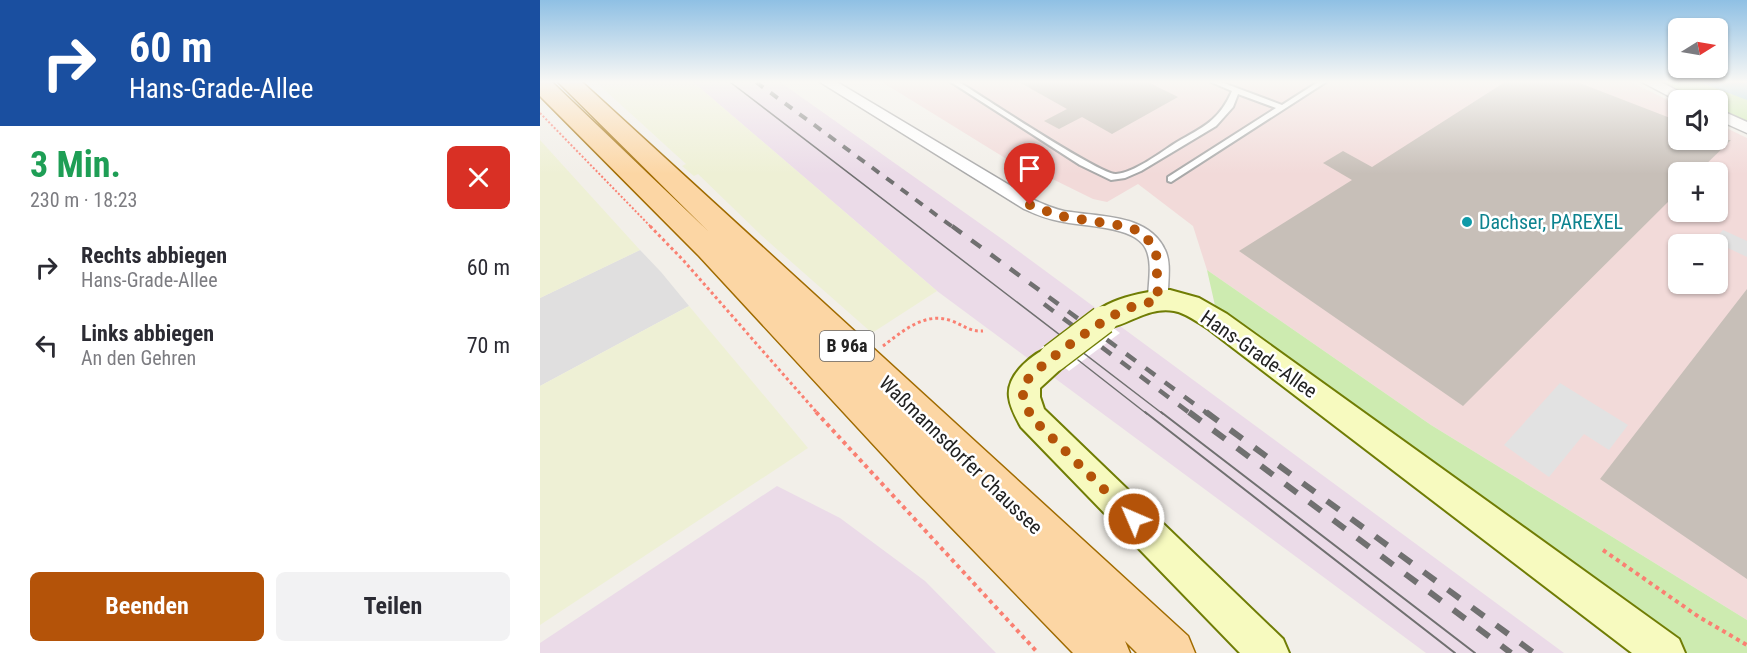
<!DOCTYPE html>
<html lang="de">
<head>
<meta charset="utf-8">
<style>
  :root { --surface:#fff; --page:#f2f2f3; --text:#2b2b33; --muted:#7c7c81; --accent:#b45309 }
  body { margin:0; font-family:"Roboto Condensed",sans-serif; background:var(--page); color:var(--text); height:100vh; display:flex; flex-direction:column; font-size:22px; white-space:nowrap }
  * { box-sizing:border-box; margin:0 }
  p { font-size:20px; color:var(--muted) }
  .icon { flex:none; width:33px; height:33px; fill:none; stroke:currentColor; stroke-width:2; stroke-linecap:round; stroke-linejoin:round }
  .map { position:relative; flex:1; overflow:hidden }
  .side { display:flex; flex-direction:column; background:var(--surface); width:540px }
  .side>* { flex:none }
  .hud { background:#1a4fa0; color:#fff; overflow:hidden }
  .needle { width:39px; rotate:79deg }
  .tools { position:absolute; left:1128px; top:18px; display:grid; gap:12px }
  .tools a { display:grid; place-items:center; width:60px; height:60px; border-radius:9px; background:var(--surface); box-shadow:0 2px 4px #0004; font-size:30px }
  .pin { position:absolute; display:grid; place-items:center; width:51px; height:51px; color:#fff; margin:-62px -26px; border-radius:50% 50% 50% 0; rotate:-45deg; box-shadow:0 0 6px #0007 }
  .pin .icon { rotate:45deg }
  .me { position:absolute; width:66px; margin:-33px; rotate:315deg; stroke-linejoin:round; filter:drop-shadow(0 0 4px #0008) }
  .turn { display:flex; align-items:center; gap:21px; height:126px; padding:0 30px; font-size:27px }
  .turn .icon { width:78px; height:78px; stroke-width:2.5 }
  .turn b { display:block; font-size:42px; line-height:51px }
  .round { display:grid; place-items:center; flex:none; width:63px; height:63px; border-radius:9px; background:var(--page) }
  .summary { display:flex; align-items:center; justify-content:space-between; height:102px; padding:0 30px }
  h1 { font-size:36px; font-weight:700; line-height:45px; color:#1e9e55 }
  .button { display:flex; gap:12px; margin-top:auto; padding:12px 30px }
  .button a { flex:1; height:69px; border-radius:9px; background:var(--accent); color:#fff; font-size:24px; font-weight:700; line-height:69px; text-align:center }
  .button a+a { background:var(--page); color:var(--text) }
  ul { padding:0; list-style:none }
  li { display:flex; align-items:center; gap:18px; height:78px; padding:0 30px }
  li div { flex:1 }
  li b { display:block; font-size:22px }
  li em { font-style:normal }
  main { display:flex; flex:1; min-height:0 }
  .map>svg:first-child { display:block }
  .residential { fill:#e0dfdf }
  .commercial { fill:#f2dad9; fill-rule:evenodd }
  .industrial { fill:#ebdbe8 }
  .farmland { fill:#eef0d5 }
  .grass { fill:#cdebb0 }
  .parking { fill:#e2e2e2 }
  .water { fill:#aad3df }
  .pier { fill:#fff }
  .building { fill:#c7bfb8 }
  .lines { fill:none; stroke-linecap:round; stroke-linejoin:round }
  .lane-casing { stroke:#a9a9a9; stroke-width:4 }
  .street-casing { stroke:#a9a9a9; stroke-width:3 }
  .secondary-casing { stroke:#707d05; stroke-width:4 }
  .primary-casing { stroke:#a06b00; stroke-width:3 }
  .path-far2 { stroke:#fa8072; stroke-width:2; stroke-dasharray:2 2; stroke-linecap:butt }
  .path-far1 { stroke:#fa8072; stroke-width:3; stroke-dasharray:3 3; stroke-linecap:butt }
  .path { stroke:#fa8072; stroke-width:4; stroke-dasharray:4 4; stroke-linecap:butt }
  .lane { fill:#fff; fill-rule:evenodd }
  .street { fill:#fff; fill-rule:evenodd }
  .secondary { fill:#f7fabf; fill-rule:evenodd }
  .primary { fill:#fcd6a4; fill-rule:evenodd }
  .tram-far1 { stroke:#707070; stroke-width:1.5 }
  .tram { stroke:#707070; stroke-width:2 }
  .rail-far2 { stroke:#707070; stroke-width:4; stroke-dasharray:9 9; stroke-linecap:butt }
  .rail-far1 { stroke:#707070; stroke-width:4.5; stroke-dasharray:12 12; stroke-linecap:butt }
  .rail { stroke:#707070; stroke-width:6; stroke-dasharray:15 15; stroke-linecap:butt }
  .secondary-bridge-casing { stroke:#707d05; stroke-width:31; stroke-linecap:butt }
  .secondary-bridge { stroke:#f7fabf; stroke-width:28 }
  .route { stroke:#b45309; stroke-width:10; stroke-dasharray:0 18 }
  .culture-dot { fill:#0f9aa8; stroke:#fff; stroke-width:2 }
  .labels { text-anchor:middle; stroke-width:5; stroke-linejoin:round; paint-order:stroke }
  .shield { fill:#fff; stroke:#646464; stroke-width:1.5 }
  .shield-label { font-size:18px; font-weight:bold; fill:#222 }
  .culture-label { font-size:20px; fill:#0d838f; stroke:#fff; text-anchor:start }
  .street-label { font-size:20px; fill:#222; stroke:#fff }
</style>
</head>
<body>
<main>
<section class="side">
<div class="hud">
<div class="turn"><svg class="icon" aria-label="right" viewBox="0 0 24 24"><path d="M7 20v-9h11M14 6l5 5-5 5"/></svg><div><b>60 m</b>Hans-Grade-Allee</div></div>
</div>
<div class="summary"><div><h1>3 Min.</h1><p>230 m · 18:23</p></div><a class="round" style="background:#d93025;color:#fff"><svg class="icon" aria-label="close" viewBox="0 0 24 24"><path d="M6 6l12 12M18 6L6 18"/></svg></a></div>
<ul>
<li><svg class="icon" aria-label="right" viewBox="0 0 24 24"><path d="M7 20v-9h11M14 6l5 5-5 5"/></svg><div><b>Rechts abbiegen</b><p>Hans-Grade-Allee</p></div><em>60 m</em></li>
<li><svg class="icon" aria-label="left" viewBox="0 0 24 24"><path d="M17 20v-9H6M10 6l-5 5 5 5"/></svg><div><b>Links abbiegen</b><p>An den Gehren</p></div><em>70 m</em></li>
</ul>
<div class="button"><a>Beenden</a><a>Teilen</a></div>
</section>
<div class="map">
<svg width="1207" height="653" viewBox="0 0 1207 653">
  <rect width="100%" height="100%" fill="#f2efe9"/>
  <path class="residential" d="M100,250L121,272L149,306L0,386V298Z"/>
  <path class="commercial" d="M342,82H1091L1138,105V140H1178V124L1207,138V620L891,425L667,270L653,226L598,184L567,202L553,199L482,164L478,166ZM1138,172H1178V212H1138ZM1138,244H1178V284H1138Z"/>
  <path class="industrial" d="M153,82H240L462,239L1024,653H886L397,291Z
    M237,486L300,518L385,581L456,653H0V643Z"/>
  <path class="farmland" d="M56,82H153L397,291L332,333L222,236L158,174L154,176L142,166L146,164Z
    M0,140L100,250L0,298Z
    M149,306L268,448L0,625V386Z"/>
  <path class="grass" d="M1119,82H1207V123L1178,109V100H1159Z
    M667,270L891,425L1207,620V653H1144L676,310Z"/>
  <path class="parking" d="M1183,230L1207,241V257L1173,241Z
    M1020,383L1088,425L1069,450L1044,434L1009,477L964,445Z"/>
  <path class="water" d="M1161,82H1207V100L1162,83Z"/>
  <path class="pier" d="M552,312L580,333L529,371L501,348Z"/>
  <path class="building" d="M479,82H608L638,97L572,134L542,117L519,129L504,121L527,109Z
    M965,82H1037L1138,121V140H1191L1158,172H1138V192L923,406L699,251L812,180L783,163L803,151L832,167Z
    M1207,289V579L1060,479Z"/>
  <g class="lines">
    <g class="lane-casing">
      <path id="lane" d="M411,82H419C442,96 560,175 576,174C594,173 621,152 637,142C663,127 679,121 692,91L671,82H681L742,105L778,82H786L631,182L628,181V177L736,108L698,94L693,107L676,126L601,171L585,178L571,180L540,165Z"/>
    </g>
    <g class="street-casing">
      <path id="street" d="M280,82H297L496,201C508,206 519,211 531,212C563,217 609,215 625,250C632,264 627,284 628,300L625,305L618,307L611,305L608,300C608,284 613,264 606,249C595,225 542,227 519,221C507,219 495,214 484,209Z
        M1102,82H1121L1155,100L1138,101Z
        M1178,109L1207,122V133L1178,120Z"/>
    </g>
    <g class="secondary-casing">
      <path id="secondary" d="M630,290L659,298L687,314L1139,639L1145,653H1092L667,328C657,322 646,313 634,311C603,305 579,335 553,327L549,320C560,300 608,290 630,290Z
        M513,346L524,350L528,358L524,366L500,388V397L504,409L743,639L749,653H700L481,427C476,418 470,407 469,397C466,374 494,352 513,346Z"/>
    </g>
    <g class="primary-casing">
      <path id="primary" d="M0,82H12L169,232L18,82H42L648,636L655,653H597L585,641L590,653H533L379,494L159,256L0,96Z"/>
    </g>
    <path class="path-far2" d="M0,113L112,228"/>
    <path class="path-far1" d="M110,226L144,261L278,414
      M343,346C363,331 385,311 412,321C423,325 430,332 443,331"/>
    <path class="path" d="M276,412L498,653
      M1063,550L1159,617L1207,645"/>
    <use href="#lane" class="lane"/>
    <use href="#street" class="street"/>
    <use href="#secondary" class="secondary"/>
    <use href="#primary" class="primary"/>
    <path class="tram-far1" d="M190,82L623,414
      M538,360L607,414"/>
    <path class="tram" d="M605,412L915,653
      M621,412L935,653"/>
    <path class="rail-far2" d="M216,82L414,228"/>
    <path class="rail-far1" d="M412,226L668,414
      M504,304L651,414"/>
    <path class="rail" d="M649,412L971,653
      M666,412L994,653"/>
    <g class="secondary-bridge-casing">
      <path id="secondary-bridge" d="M513,358L563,320"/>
    </g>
    <use href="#secondary-bridge" class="secondary-bridge"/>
  </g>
  <linearGradient id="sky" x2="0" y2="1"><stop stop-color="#8fc0e4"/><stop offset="0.47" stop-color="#f9f8f5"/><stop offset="1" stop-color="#f9f8f5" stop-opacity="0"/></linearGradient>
  <rect width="1207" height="174" fill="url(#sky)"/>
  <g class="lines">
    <path class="route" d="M490,205L520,216L584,226L602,232L616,250L618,300C604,304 590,306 578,313C561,321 493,369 485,383C479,396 487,407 492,418L594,519"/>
  </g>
  <circle class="culture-dot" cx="927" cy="222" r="6"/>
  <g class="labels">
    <rect class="shield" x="280" y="331" width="54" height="30" rx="4.5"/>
    <g class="shield-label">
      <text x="307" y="352">B 96a</text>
    </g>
    <g class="culture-label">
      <text x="939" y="229">Dachser, PAREXEL</text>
    </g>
    <g class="street-label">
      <text transform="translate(719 354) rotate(35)" y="7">Hans-Grade-Allee</text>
      <text transform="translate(421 455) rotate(44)" y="7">Waßmannsdorfer Chaussee</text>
    </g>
  </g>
</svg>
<div class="tools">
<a><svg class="needle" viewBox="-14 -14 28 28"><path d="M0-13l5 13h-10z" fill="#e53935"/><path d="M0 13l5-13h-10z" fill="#7c7c81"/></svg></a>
<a><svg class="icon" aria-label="sound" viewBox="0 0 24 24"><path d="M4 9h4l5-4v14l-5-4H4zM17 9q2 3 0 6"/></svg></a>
<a>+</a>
<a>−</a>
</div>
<div class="pin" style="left:490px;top:205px;background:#d93025"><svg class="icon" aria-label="arrive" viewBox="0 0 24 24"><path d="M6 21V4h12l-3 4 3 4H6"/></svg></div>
<svg class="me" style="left:594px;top:519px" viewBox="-20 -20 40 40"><circle r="17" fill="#b45309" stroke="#fff" stroke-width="3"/><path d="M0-11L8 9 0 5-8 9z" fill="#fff"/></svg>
</div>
</main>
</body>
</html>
